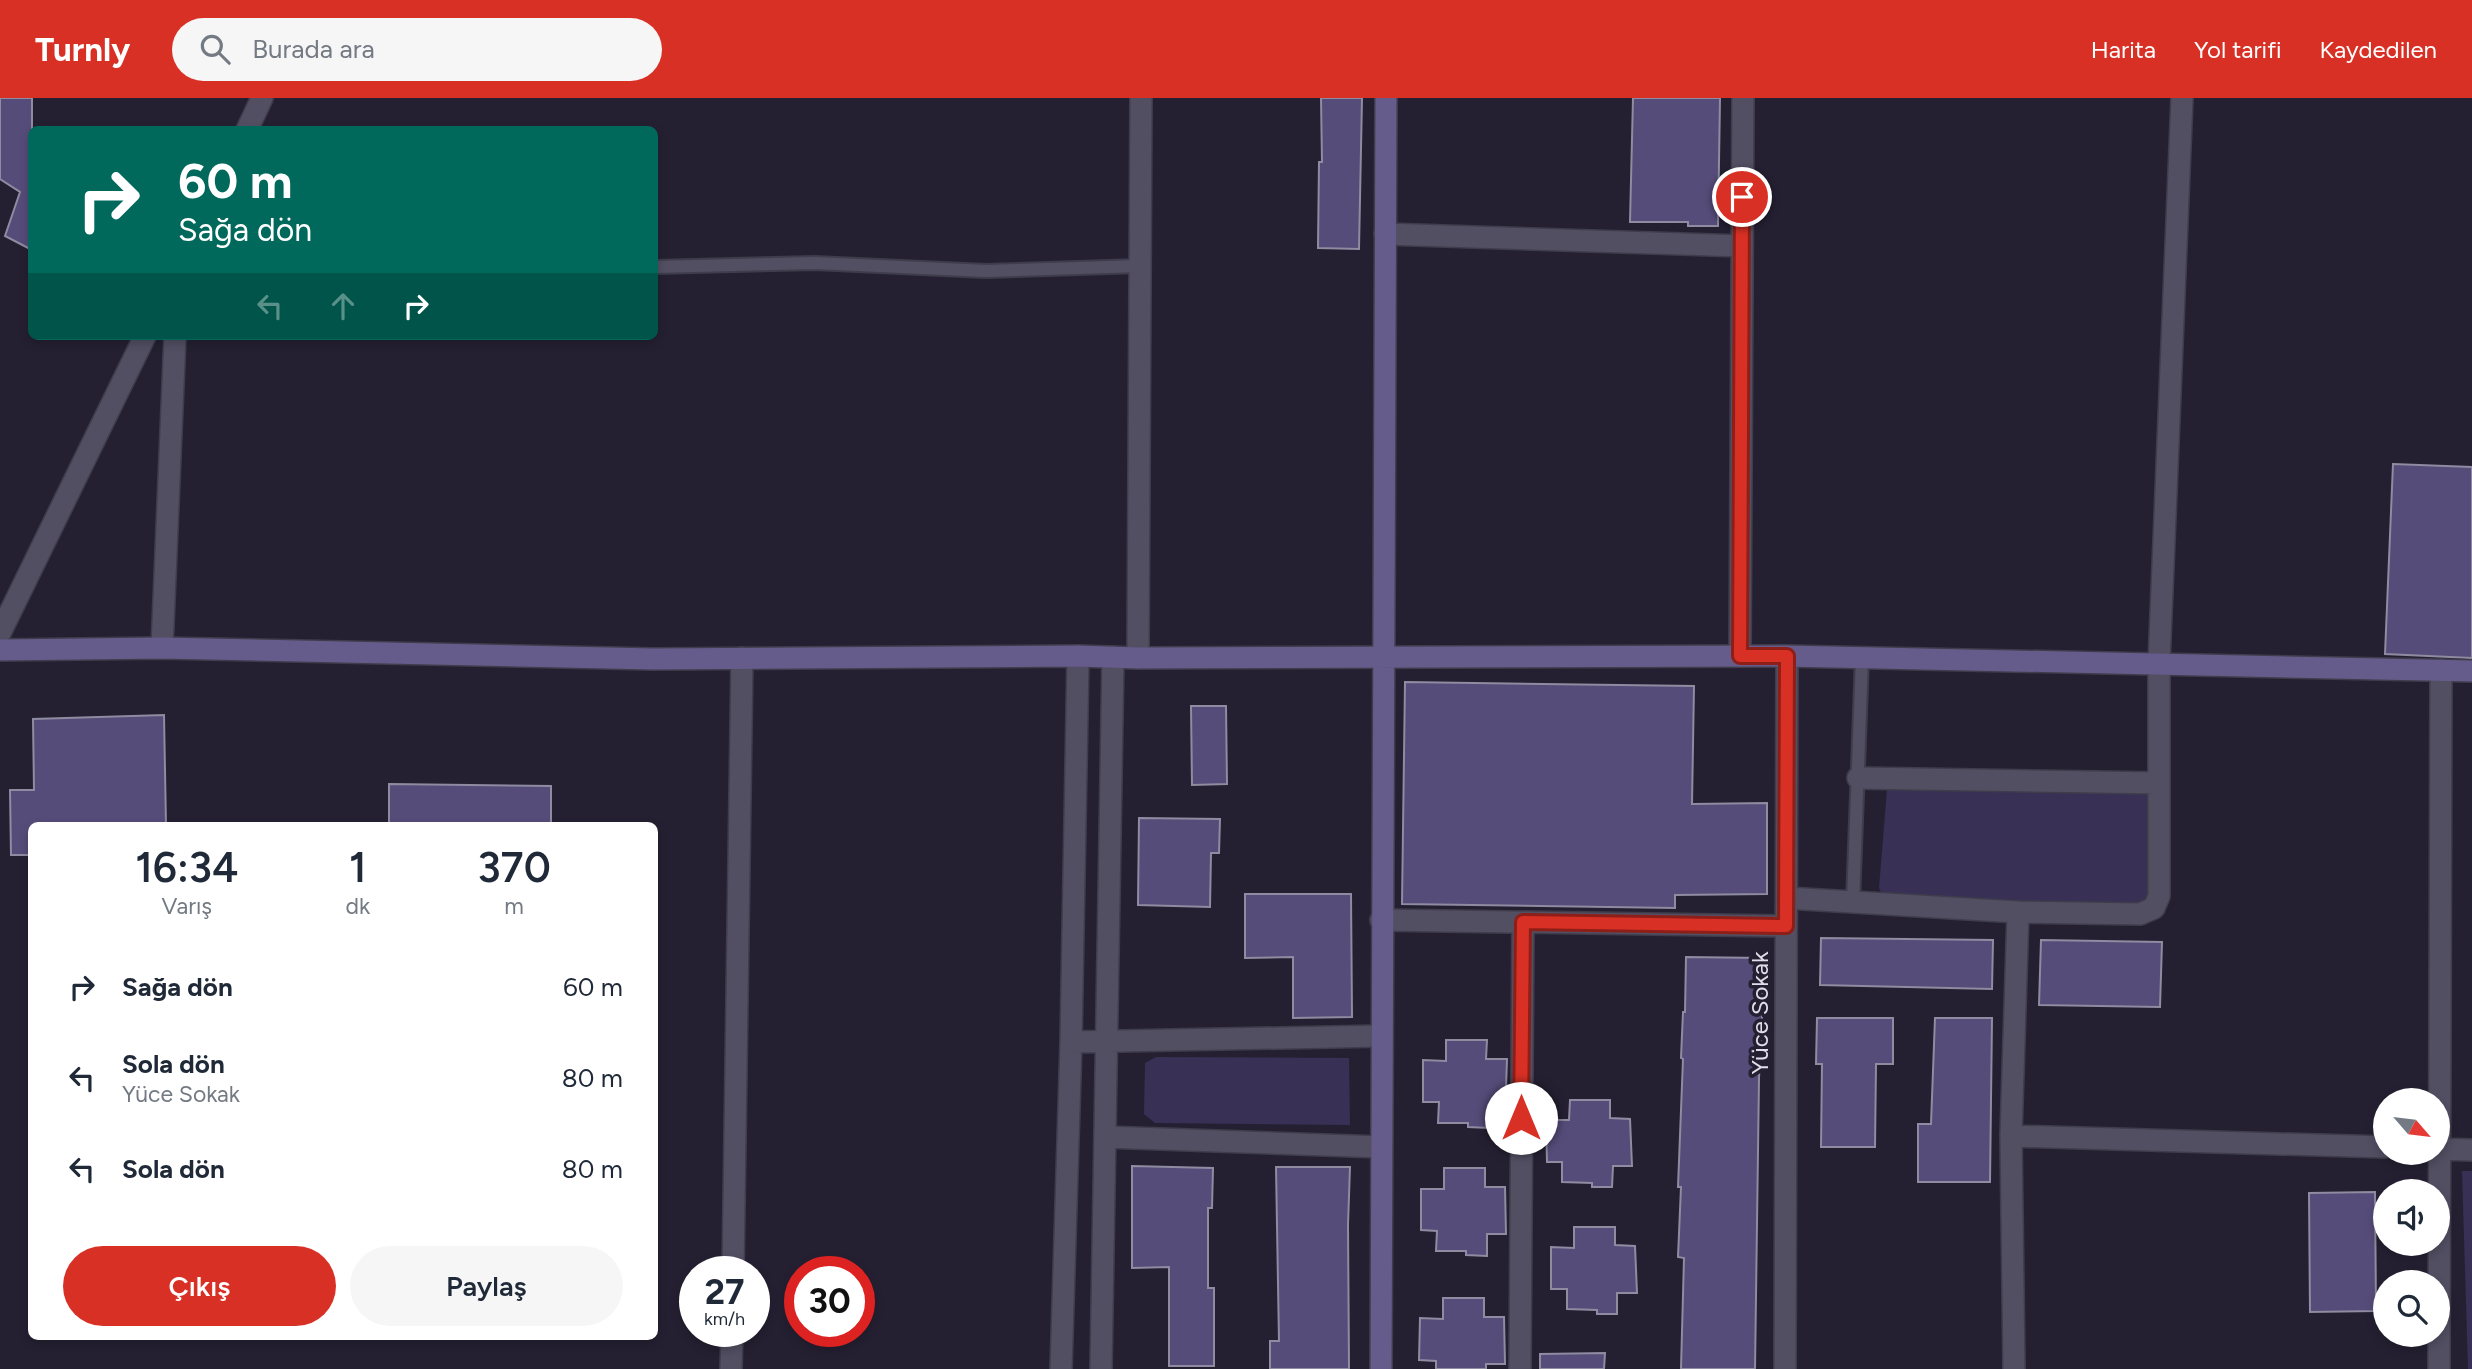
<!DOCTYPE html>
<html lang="tr">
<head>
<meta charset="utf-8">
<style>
  :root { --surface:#fff; --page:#f6f6f7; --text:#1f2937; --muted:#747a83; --accent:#d93025 }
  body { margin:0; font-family:Figtree,sans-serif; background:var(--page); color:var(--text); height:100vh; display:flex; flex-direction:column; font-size:26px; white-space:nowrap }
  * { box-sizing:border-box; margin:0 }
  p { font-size:23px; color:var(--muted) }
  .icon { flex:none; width:38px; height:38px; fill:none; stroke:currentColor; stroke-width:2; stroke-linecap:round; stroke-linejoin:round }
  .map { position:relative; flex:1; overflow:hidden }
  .details { position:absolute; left:28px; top:724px; width:630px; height:518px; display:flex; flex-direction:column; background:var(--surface); border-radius:10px; box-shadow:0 4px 10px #0003 }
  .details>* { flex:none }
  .banner { position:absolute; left:28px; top:28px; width:630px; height:214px; border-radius:10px; box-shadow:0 4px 10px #0003; background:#00695c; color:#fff; overflow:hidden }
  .needle { width:46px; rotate:118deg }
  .fabs { position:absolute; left:2373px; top:990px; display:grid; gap:14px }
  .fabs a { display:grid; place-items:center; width:77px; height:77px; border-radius:50%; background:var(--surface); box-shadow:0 4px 10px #0003; font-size:35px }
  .speed { position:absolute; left:679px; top:1158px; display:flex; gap:14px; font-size:35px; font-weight:700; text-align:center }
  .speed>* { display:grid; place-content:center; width:91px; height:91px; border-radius:50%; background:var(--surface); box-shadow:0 4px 10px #0003; line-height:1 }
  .speed small { font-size:18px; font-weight:400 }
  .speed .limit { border:10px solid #d22; background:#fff; color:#111 }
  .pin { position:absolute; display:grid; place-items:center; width:60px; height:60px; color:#fff; margin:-30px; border:4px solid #fff; border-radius:50%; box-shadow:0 2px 7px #0007 }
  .me { position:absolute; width:77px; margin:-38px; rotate:0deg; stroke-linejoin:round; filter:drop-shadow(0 0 5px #0008) }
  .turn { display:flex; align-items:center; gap:24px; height:147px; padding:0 35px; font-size:32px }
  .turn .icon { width:91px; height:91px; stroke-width:2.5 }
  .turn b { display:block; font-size:49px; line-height:60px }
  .lanes { display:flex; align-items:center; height:66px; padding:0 35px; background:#0003; justify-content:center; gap:35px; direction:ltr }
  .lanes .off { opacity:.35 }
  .eta { display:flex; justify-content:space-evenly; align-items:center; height:119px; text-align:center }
  .eta b { font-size:42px; font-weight:600; line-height:49px }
  .cta { display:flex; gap:14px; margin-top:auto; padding:14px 35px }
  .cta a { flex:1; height:80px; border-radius:42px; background:var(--accent); color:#fff; font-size:28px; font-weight:600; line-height:80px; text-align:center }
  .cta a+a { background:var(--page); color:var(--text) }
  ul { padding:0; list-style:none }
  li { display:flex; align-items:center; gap:21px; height:91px; padding:0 35px }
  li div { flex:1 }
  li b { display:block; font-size:26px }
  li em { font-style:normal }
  header { display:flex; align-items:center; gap:42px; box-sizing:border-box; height:98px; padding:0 35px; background:var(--accent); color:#fff }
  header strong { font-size:33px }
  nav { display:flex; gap:38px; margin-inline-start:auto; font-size:24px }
  .search { width:490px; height:63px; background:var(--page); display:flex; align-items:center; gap:18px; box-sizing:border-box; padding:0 24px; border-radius:38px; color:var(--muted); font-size:26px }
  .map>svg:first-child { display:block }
  .green { fill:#383055 }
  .building { fill:#554c79; stroke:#8f8ba1; stroke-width:2 }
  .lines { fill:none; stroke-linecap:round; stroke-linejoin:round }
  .lane-casing { stroke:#3f3d4b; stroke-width:16 }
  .street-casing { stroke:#3f3d4b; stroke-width:24 }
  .secondary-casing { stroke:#3f3d4b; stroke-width:24 }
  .lane { stroke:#524f63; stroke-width:12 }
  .street { stroke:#524f63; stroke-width:21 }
  .secondary { stroke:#665c8b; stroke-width:21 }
  .route-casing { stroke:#8d1f18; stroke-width:18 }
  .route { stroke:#d93025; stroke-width:12 }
  .labels { text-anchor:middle; stroke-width:7; stroke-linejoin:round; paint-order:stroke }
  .street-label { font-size:24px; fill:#dfdeea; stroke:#242032 }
</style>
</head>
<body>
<header>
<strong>Turnly</strong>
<div class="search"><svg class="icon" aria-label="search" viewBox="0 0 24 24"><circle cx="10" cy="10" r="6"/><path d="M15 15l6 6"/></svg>Burada ara</div>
<nav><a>Harita</a><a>Yol tarifi</a><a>Kaydedilen</a></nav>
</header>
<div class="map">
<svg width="2472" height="1271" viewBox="0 0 2472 1271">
  <rect width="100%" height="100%" fill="#242032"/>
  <path class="green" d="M1887,691L2148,696L2154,703L2151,798L2147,806L1884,800L1879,790Z
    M1156,959L1349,960L1350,1027L1155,1025L1144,1016L1145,965Z
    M2462,1073H2472V1271H2468Z"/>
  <path class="building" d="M0,0H32V152L5,138L20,94L0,81Z
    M1321,0H1362L1359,151L1318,150L1319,64H1322Z
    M1633,0H1720L1718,128H1688V124H1630Z
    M2393,366L2472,369V560L2385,556Z
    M1405,584L1694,588L1692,706L1767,705V796L1675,797V810L1402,806Z
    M1191,608H1226L1227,686L1192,687Z
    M164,617L166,728H32V757H11L10,692H34L33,621Z
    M389,686L551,688V728H389Z
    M1139,720L1220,721L1219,755H1211L1210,809L1138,807Z
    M1245,796H1351L1352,919L1293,920V859L1245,860Z
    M1821,840L1993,842L1992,891L1820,887Z
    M2041,842L2162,844L2160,909L2039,907Z
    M1686,859L1765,860L1759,980L1755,1271H1681L1684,1160L1678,1159L1681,1089H1678L1683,961L1681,960L1683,914H1685Z
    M1817,920H1893V966H1876L1875,1049H1821L1822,966H1816Z
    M1935,920H1992L1990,1084H1918V1026H1931Z
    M1446,942H1487L1486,961H1507L1506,990H1509L1508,1008H1489V1030L1468,1029V1025H1438L1439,1004H1423V962L1446,963Z
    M1570,1002H1610V1020L1630,1021L1632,1068H1613L1612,1089H1592V1085L1562,1084V1064H1547L1546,1022H1569Z
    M1132,1068L1213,1070L1212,1110H1208V1190H1214V1268H1169V1169L1132,1170Z
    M1276,1069H1350L1348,1127L1349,1271H1270V1243H1279Z
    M1444,1070H1485V1089H1505L1506,1136H1487V1158L1466,1157V1153H1436L1437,1133L1421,1132V1091H1444Z
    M2375,1094L2376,1213L2310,1214L2309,1095Z
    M1574,1129H1615V1147L1635,1148L1637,1195H1617V1216H1597V1212L1567,1211V1191H1551V1149L1574,1150Z
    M1443,1200H1484V1219H1504L1505,1266H1486V1271H1436V1263L1419,1262L1420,1220L1443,1221Z
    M1605,1255L1604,1271H1540V1256Z"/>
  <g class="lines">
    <g class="lane-casing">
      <path id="lane" d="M654,169L815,165L986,173L1140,168
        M1853,804L1862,560"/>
    </g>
    <g class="street-casing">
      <path id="street" d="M247,32L262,0
        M1385,136L1742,148
        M0,535L145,238
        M162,550L175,238
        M1740,558L1743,0
        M1138,560L1141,0
        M1858,680L2159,685
        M1787,800L2018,814L2011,1038L2014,1271
        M2018,814L2140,816L2154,810L2159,798V566L2182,0
        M1381,822L1786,828
        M1071,944L1381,938
        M2011,1038L2385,1049
        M1105,1039L1380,1049
        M2438,1051L2472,1052
        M733,1174L742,560
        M731,1271L732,1234
        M1061,1271L1071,944L1078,558
        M1101,1271L1113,559
        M1520,1271L1523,824
        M1785,1271L1787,558
        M2439,1271L2441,572"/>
    </g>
    <g class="secondary-casing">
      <path id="secondary" d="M0,552L162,550L653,561L1078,558L1138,560L1787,558L2472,573
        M1381,1271L1386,0"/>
    </g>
    <use href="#lane" class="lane"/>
    <use href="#street" class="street"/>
    <use href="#secondary" class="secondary"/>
  </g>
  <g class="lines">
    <g class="route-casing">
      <path id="route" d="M1521,1020L1523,824L1786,828L1787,558H1740L1742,99"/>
    </g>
    <use href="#route" class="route"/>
  </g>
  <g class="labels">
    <g class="street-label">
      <text transform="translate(1760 915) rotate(-90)" y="8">Yüce Sokak</text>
    </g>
  </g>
</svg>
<div class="fabs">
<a><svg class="needle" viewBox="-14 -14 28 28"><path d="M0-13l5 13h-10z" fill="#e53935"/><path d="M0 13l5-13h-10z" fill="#747a83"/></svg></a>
<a><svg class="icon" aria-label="sound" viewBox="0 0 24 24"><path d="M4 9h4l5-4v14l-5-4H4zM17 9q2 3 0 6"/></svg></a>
<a><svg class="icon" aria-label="search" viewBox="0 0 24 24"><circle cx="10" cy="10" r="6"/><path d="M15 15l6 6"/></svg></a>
</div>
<div class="speed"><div>27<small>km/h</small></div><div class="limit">30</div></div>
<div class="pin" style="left:1742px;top:99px;background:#d93025"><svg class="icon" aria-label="arrive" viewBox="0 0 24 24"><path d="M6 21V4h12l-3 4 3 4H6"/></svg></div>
<svg class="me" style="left:1521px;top:1020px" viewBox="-20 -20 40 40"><circle r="19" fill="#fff"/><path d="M0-13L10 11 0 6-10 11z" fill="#d93025"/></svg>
<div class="banner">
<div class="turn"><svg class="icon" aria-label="right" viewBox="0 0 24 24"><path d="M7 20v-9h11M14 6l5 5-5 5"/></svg><div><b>60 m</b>Sağa dön</div></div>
<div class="lanes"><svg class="icon off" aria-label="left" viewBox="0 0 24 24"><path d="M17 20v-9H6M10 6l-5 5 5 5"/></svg><svg class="icon off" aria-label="ahead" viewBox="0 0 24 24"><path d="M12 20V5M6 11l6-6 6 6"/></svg><svg class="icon" aria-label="right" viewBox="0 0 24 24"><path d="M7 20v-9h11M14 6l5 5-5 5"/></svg></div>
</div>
<section class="details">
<div class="eta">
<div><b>16:34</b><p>Varış</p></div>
<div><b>1</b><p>dk</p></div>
<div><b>370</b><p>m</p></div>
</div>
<ul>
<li><svg class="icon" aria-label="right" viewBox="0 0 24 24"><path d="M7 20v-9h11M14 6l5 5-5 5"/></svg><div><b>Sağa dön</b></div><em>60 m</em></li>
<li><svg class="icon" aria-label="left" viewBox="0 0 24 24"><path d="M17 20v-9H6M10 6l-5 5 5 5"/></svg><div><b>Sola dön</b><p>Yüce Sokak</p></div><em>80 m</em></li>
<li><svg class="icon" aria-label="left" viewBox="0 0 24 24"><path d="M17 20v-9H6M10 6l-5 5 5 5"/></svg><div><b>Sola dön</b></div><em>80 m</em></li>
</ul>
<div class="cta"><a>Çıkış</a><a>Paylaş</a></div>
</section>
</div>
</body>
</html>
